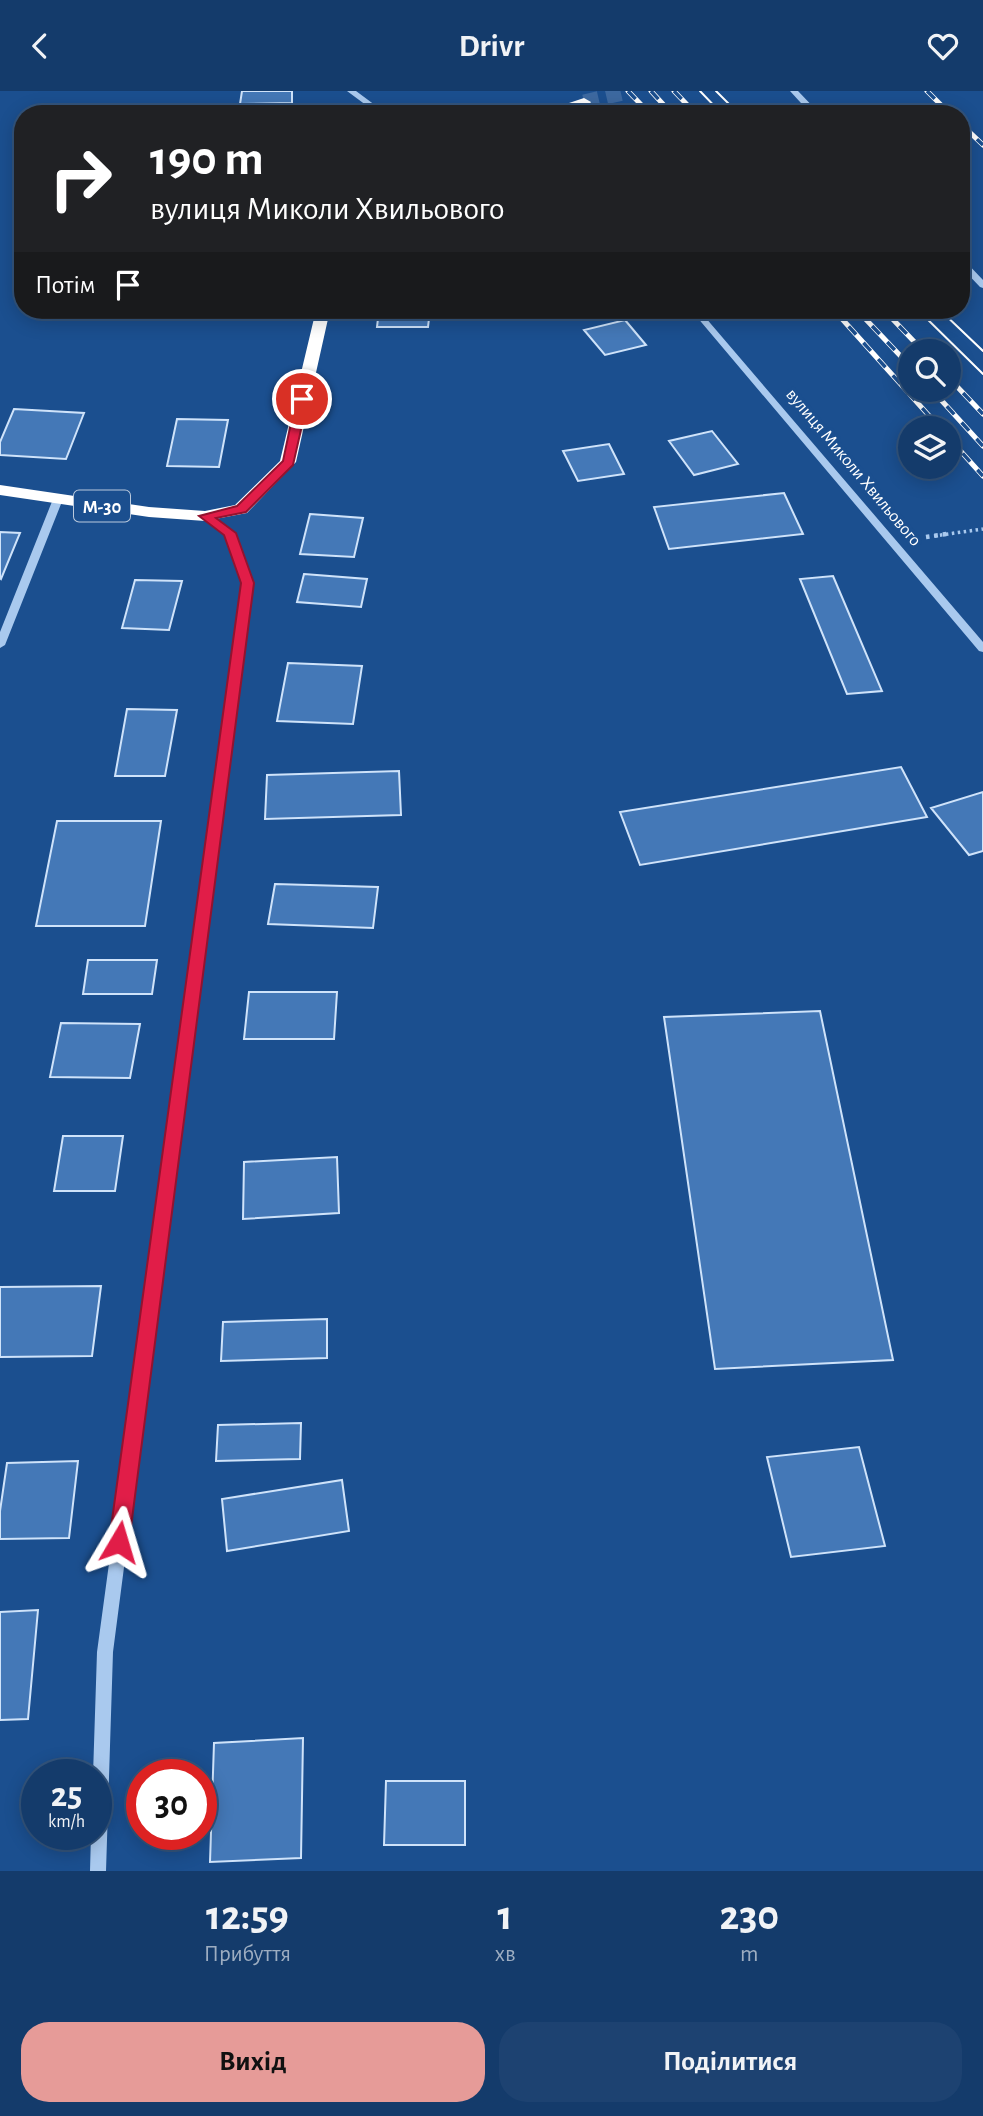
<!DOCTYPE html>
<html lang="uk">
<head>
<meta charset="utf-8">
<style>
  :root { --surface:#143b6b; --page:#1d4271; --text:#f1f3f6; --muted:#9dadc1; --line:#33557e; --accent:#e69b98 }
  body { margin:0; font-family:"Alegreya Sans",sans-serif; background:var(--page); color:var(--text); height:100vh; display:flex; flex-direction:column; font-size:26px; white-space:nowrap }
  * { box-sizing:border-box; margin:0 }
  p { font-size:23px; color:var(--muted) }
  .icon { flex:none; width:38px; height:38px; fill:none; stroke:currentColor; stroke-width:2; stroke-linecap:round; stroke-linejoin:round }
  .map { position:relative; height:1780px; overflow:hidden }
  .details { display:flex; flex-direction:column; background:var(--surface); flex:1 }
  .details>* { flex:none }
  .top-card { position:absolute; left:14px; top:14px; width:956px; height:214px; border-radius:28px; box-shadow:0 4px 18px #0003,0 0 0 2px var(--line); background:#202124; color:#fff; overflow:hidden }
  .buttons { position:absolute; left:898px; top:248px; display:grid; gap:14px }
  .buttons a { display:grid; place-items:center; width:63px; height:63px; border-radius:50%; background:var(--surface); box-shadow:0 4px 18px #0003,0 0 0 2px var(--line); font-size:35px }
  .speed { position:absolute; left:21px; top:1668px; display:flex; gap:14px; font-size:35px; font-weight:700; text-align:center }
  .speed>* { display:grid; place-content:center; width:91px; height:91px; border-radius:50%; background:var(--surface); box-shadow:0 4px 18px #0003,0 0 0 2px var(--line); line-height:1 }
  .speed small { font-size:18px; font-weight:400 }
  .speed .limit { border:10px solid #d22; background:#fff; color:#111 }
  .pin { position:absolute; display:grid; place-items:center; width:60px; height:60px; color:#fff; margin:-30px; border:4px solid #fff; border-radius:50%; box-shadow:0 2px 7px #0007 }
  .me { position:absolute; width:77px; margin:-38px; rotate:7deg; stroke-linejoin:round; filter:drop-shadow(0 0 5px #0008) }
  .turn { display:flex; align-items:center; gap:24px; height:147px; padding:0 21px; font-size:32px }
  .turn .icon { width:91px; height:91px; stroke-width:2.5 }
  .turn b { display:block; font-size:49px; line-height:60px }
  .then { display:flex; align-items:center; height:66px; padding:0 21px; background:#0003; gap:14px; font-size:26px }
  .eta { display:flex; justify-content:space-evenly; align-items:center; height:119px; text-align:center }
  .eta b { font-size:42px; font-weight:700; line-height:49px }
  .action { display:flex; gap:14px; margin-top:auto; padding:14px 21px }
  .action a { flex:1; height:80px; border-radius:28px; background:var(--accent); color:#111; font-size:28px; font-weight:700; line-height:80px; text-align:center }
  .action a+a { background:var(--page); color:var(--text) }
  header { display:flex; justify-content:space-between; align-items:center; height:91px; padding:0 21px; background:var(--surface); font-size:32px; font-weight:700 }
  .map>svg:first-child { display:block }
  .building { fill:#4478b7; stroke:#cfe3fa; stroke-width:2 }
  .lines { fill:none; stroke-linecap:round; stroke-linejoin:round }
  .highway-tunnel { stroke:#3d69a0; stroke-width:15; stroke-dasharray:15 8; stroke-linecap:butt }
  .path-far1 { stroke:#a9c9ee; stroke-width:3.5; stroke-dasharray:2.5 3.5; stroke-linecap:butt }
  .path { stroke:#a9c9ee; stroke-width:4.5; stroke-dasharray:3.5 5; stroke-linecap:butt }
  .minor { fill:#a9c9ee; fill-rule:evenodd }
  .highway { fill:#fff; fill-rule:evenodd }
  .tram { stroke:#fff; stroke-width:2 }
  .rail-casing { stroke:#fff; stroke-width:5 }
  .rail { stroke:#1b4f8f; stroke-width:3.5; stroke-dasharray:11; stroke-linecap:butt }
  .route { fill:#e11d48; stroke:#92132f; stroke-width:2 }
  .labels { text-anchor:middle; stroke-width:7; stroke-linejoin:round; paint-order:stroke }
  .far-street-label { font-size:18px; fill:#fff; stroke:#1b4f8f }
  .shield { fill:#1b4f8f; stroke:#bbcadd; stroke-width:2 }
  .shield-label { font-size:19px; font-weight:bold; fill:#fff }
</style>
</head>
<body>
<header><svg class="icon" aria-label="back" viewBox="0 0 24 24"><path d="M15 5l-7 7 7 7"/></svg>Drivr<svg class="icon" aria-label="heart" viewBox="0 0 24 24"><path d="M12 20l-8-8c-3-5 5-10 8-4 3-6 11-1 8 4z"/></svg></header>
<div class="map">
<svg width="983" height="1780" viewBox="0 0 983 1780">
  <rect width="100%" height="100%" fill="#1b4f8f"/>
  <path class="building" d="M242,0H292V12L240,13Z
    M379,219H430L428,236H377Z
    M625,229L646,254L605,264L584,239Z
    M14,318L84,322L66,368L0,364V351Z
    M177,328L228,329L219,376L167,375Z
    M712,340L738,373L694,384L669,350Z
    M609,353L624,383L578,390L563,360Z
    M784,402L803,443L669,458L654,416Z
    M310,423L363,427L354,466L300,463Z
    M0,441L20,442L1,488L0,487Z
    M304,483L367,488L361,516L297,511Z
    M833,485L882,600L847,603L800,488Z
    M135,489L182,490L169,539L122,537Z
    M288,572L362,575L353,633L277,630Z
    M127,618L177,619L165,685H115Z
    M901,676L927,726L640,774L620,721Z
    M399,680L401,724L265,728L267,684Z
    M983,701V760L969,764L931,717Z
    M57,730H161L145,835H36Z
    M275,793L378,796L373,837L268,833Z
    M88,869H157L152,903H83Z
    M249,901H337L334,948H244Z
    M820,920L893,1269L715,1278L664,926Z
    M61,932L140,933L130,987L50,986Z
    M63,1045H123L115,1100H54Z
    M337,1066L339,1122L243,1128L244,1071Z
    M101,1195L92,1265L0,1266V1196Z
    M327,1228V1267L221,1270L223,1231Z
    M301,1332L300,1368L216,1370L218,1334Z
    M859,1356L885,1455L791,1466L767,1366Z
    M78,1370L69,1447L0,1448V1420L7,1372Z
    M342,1389L349,1440L227,1460L222,1408Z
    M38,1519L28,1628L0,1629V1521Z
    M303,1647L301,1767L210,1771L214,1652Z
    M386,1690H465V1754H384Z"/>
  <g class="lines">
    <path class="highway-tunnel" d="M584,11L631,0"/>
    <path class="path-far1" d="M934,445L983,438"/>
    <path class="path" d="M926,446L947,443"/>
    <path class="minor" d="M347,0H356L387,23H378Z
      M790,0H798L820,23H811Z
      M961,169H964L983,189V197L980,196L961,176Z
      M691,219H699L983,551V561L979,560Z
      M58,405L63,408L5,554L0,557V541L53,408Z
      M205,422L235,442L252,492L113,1561L106,1780H90L91,1743H96V1684H93L97,1561L242,492L226,443L202,427V423Z"/>
    <path class="highway" d="M584,7L591,11L589,14L557,23H536Z
      M316,219H330L296,371L247,422L205,430L149,426L0,404V394L149,416L205,420L235,414L280,370Z"/>
    <path class="tram" d="M700,0L722,23
      M716,0L739,23
      M918,219L983,283
      M940,219L983,260"/>
    <g class="rail-casing">
      <path id="rail" d="M628,0L650,23
        M651,0L672,23
        M674,0L696,23
        M927,0L950,23
        M961,33L983,54
        M834,219L941,338
        M857,219L910,275
        M884,219L924,261
        M948,286L983,323
        M932,299L983,355
        M948,346L983,385"/>
    </g>
    <use href="#rail" class="rail"/>
  </g>
  <path class="route" d="M302,304L308,308L293,374L246,421L216,427L236,442L254,492L129,1451L126,1457L119,1460L112,1457L109,1451L241,492L224,444L199,425L237,415L283,370L296,308Z"/>
  <g class="labels">
    <g class="far-street-label">
      <text transform="translate(854 376) rotate(50)" y="6">вулиця Миколи Хвильового</text>
    </g>
    <rect class="shield" x="74" y="399.5" width="56" height="31" rx="5"/>
    <g class="shield-label">
      <text x="102" y="422">М-30</text>
    </g>
  </g>
</svg>
<div class="buttons">
<a><svg class="icon" aria-label="search" viewBox="0 0 24 24"><circle cx="10" cy="10" r="6"/><path d="M15 15l6 6"/></svg></a>
<a><svg class="icon" aria-label="layers" viewBox="0 0 24 24"><path d="M12 4l9 5-9 5-9-5zM3 14l9 5 9-5"/></svg></a>
</div>
<div class="speed"><div>25<small>km/h</small></div><div class="limit">30</div></div>
<div class="pin" style="left:302px;top:308px;background:#d93025"><svg class="icon" aria-label="arrive" viewBox="0 0 24 24"><path d="M6 21V4h12l-3 4 3 4H6"/></svg></div>
<svg class="me" style="left:119px;top:1451px" viewBox="-20 -20 40 40"><path d="M0-17L14 15 0 8-14 15z" fill="#e11d48" stroke="#fff" stroke-width="4"/></svg>
<div class="top-card">
<div class="turn"><svg class="icon" aria-label="right" viewBox="0 0 24 24"><path d="M7 20v-9h11M14 6l5 5-5 5"/></svg><div><b>190 m</b>вулиця Миколи Хвильового</div></div>
<div class="then">Потім<svg class="icon" aria-label="arrive" viewBox="0 0 24 24"><path d="M6 21V4h12l-3 4 3 4H6"/></svg></div>
</div>
</div>
<section class="details">
<div class="eta">
<div><b>12:59</b><p>Прибуття</p></div>
<div><b>1</b><p>хв</p></div>
<div><b>230</b><p>m</p></div>
</div>
<div class="action"><a>Вихід</a><a>Поділитися</a></div>
</section>
</body>
</html>
